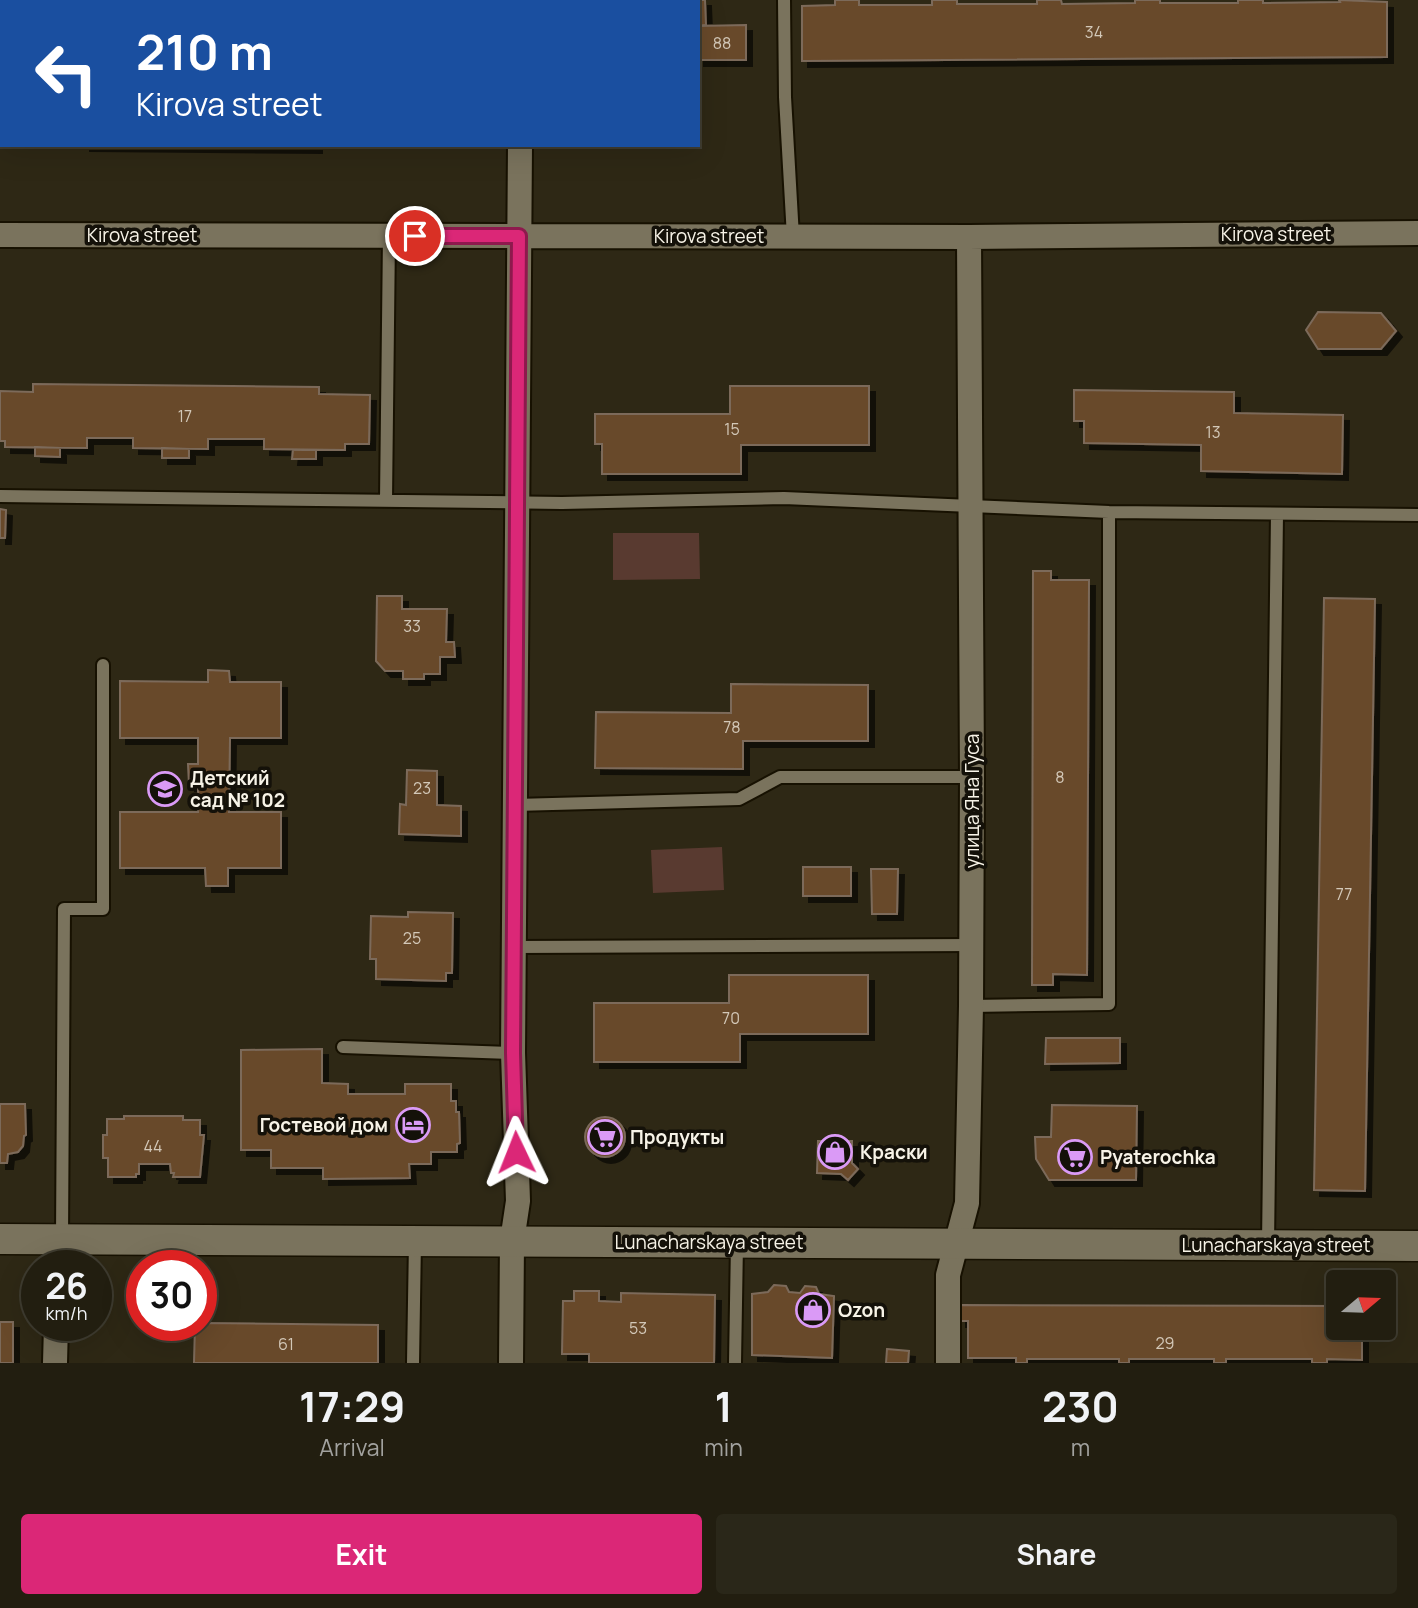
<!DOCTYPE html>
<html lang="en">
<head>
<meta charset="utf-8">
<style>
  :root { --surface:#221e10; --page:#2a2719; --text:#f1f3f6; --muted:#a2a29f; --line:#3f3c30; --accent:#db2777 }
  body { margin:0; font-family:Manrope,sans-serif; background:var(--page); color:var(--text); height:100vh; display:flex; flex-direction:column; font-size:26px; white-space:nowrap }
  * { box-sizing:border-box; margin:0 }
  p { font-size:23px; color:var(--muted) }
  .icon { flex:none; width:38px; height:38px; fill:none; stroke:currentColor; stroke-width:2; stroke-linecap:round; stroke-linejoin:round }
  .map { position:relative; height:1363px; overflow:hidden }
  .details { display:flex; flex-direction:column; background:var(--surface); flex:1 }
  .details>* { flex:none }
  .guide { position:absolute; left:0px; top:0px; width:700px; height:147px; box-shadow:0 7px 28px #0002,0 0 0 2px var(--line); background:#1a4fa0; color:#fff; overflow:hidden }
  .needle { width:46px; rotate:71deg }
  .controls { position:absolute; left:1326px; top:1270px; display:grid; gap:14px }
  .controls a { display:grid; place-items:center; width:70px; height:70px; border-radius:7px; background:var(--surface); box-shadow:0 7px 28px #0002,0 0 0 2px var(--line); font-size:35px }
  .speed { position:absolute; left:21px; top:1250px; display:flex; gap:14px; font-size:35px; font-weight:700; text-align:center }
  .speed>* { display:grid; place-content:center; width:91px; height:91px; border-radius:50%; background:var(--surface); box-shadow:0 7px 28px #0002,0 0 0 2px var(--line); line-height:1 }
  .speed small { font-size:18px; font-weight:400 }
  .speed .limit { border:10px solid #d22; background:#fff; color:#111 }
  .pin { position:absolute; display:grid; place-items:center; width:60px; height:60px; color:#fff; margin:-30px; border:4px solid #fff; border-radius:50%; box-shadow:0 2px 7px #0007 }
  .me { position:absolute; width:77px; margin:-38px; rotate:358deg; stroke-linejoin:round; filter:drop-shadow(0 0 5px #0008) }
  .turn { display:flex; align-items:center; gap:24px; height:147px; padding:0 21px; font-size:32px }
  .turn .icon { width:91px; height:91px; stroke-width:2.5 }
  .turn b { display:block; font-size:49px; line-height:60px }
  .eta { display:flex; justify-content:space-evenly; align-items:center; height:119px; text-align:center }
  .eta b { font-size:42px; font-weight:700; line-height:49px }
  .primary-button { display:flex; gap:14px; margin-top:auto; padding:14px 21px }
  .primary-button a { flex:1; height:80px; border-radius:7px; background:var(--accent); color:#fff; font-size:28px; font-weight:700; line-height:80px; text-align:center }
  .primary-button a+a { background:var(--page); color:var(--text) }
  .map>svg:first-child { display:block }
  .green { fill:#593a30 }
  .building { fill:#68492a; stroke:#7c6a5a; stroke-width:2; filter:url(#shadow) }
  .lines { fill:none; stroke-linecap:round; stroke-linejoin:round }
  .service-casing { stroke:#171101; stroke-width:16 }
  .minor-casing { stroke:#171101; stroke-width:28 }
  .tertiary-casing { stroke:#171101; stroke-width:33 }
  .service { stroke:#7a735d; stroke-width:12 }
  .minor { stroke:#7a735d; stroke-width:24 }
  .tertiary { stroke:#7a735d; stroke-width:30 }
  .route-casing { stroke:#8e194d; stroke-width:18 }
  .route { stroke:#db2777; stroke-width:12 }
  .labels { text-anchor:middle; stroke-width:7; stroke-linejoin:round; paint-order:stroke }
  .number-label { font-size:16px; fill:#d3c8b8 }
  .street-label { font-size:19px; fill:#f7f3e7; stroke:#141109 }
  .poi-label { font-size:19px; font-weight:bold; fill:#f7f3e7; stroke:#141109; text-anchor:start }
</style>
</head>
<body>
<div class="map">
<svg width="1418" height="1363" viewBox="0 0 1418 1363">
  <defs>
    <filter id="shadow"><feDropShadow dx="6" dy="6" stdDeviation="0" flood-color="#0009"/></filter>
  </defs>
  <rect width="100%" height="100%" fill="#2e2815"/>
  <path class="green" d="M613,533H699L700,579L613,580Z
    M722,847L724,890L653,893L651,850Z"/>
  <path class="building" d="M632,0H705L706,25L698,26V2Z
    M835,0H859V5H932V0H957V4H1037V0H1061L1062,4L1135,3V0H1160V3H1238V0H1263V3L1340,2L1339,0L1387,2V57L802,61V6L835,5Z
    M746,25V60H698V26Z
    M0,88H2V137H0Z
    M83,145H316V147Z
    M1318,312L1381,313L1396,331L1381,349H1318L1306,330Z
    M33,384L319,387V394L370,395L369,444H345V450L264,449V439H208V449L133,448V438H87V448L5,447V441H0V391L33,392Z
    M730,386H869V445H741V474H602V444H595V414H730Z
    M1074,390L1234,392V413L1343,415L1342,474L1201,471V445L1084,443V421H1074Z
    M35,447L60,448V457L35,456Z
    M162,448L189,449V458H162Z
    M293,450H316V459H292Z
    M0,509L6,510L5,538H0Z
    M1033,571H1051V580H1089L1087,975L1053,974V985H1032Z
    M377,596H402V609H447L446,642H454L455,657H440V674H424V679H403V671H385L376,661Z
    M1324,598L1375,599L1365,1191L1314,1190Z
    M208,670L229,671L230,682H281V738H230L229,812H281V868H228V886H206L205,868H120V812H198V785H189L188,764H198V738H120V681L208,682Z
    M731,684L868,685V741H743V769L595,768L596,712L731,713Z
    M407,770L437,771V805L461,806V836L399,834L400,804L406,805Z
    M803,867H851V896H803Z
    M871,869H898L897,914H872Z
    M408,912L453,913L452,973H446V981L376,979V959H370L371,916L408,917Z
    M729,975H868V1034H740V1062H594V1003H729Z
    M1046,1038H1120V1063L1045,1064Z
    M322,1049V1083L348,1084V1094H405V1084H451V1101H456V1112H459L460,1143L457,1144V1152H431V1164H409L410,1178L323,1179V1168H271V1150H241V1050Z
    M0,1104H25L26,1135L24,1136L23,1146L18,1152L8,1154L7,1163H0Z
    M1052,1105L1137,1106L1136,1180H1049L1036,1159L1035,1137H1051Z
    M124,1116H183V1120H200V1135H204L200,1177H173L174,1173H171L170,1164H139V1174H136V1177H108V1158H103V1135H107V1119H124Z
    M585 1137a20 20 0 1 1 40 0a20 20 0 1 1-40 0Z
    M818,1141H852V1163L858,1169L848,1180L841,1174L817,1173Z
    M774,1285L786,1286L789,1292L800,1293L805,1286L816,1287L819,1294L834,1296L832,1358L752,1355V1294L768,1292Z
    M574,1291H599V1301L621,1302V1293L715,1295L714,1363H589V1354H562L563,1301H574Z
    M960,1305L1339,1306V1328H1362V1360L1327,1359V1363H1312V1359H1226V1363H1214V1359H1129V1363H1119V1359H1027V1363H1016V1358H968V1321H960Z
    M0,1322H13V1363H0Z
    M201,1323L378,1325V1363H194L195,1325Z
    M887,1349L909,1351L908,1363H886Z"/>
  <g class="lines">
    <g class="service-casing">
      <path id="service" d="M784,0L785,97L793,237
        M0,48H2
        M0,496L562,503L784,498L1109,512L1418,515
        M386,500L389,236
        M515,805L739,799L780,777H972
        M514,947L972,945
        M971,1006L1109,1004V512
        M343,1047L513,1053
        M62,1239L64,909H103V665
        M1268,1245L1277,514
        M413,1363L415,1241
        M735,1363L737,1243"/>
    </g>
    <g class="minor-casing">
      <path id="minor" d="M520,0V2
        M0,235L969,237L1418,233
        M56,1239V1265
        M55,1363L56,1325
        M511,1363L512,1241L518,1201L513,1053L520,145
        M948,1363V1275L967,1203L971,1006L972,777L969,237"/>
    </g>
    <g class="tertiary-casing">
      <path id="tertiary" d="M0,1239L1418,1246"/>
    </g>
    <use href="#service" class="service"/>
    <use href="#minor" class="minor"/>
    <use href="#tertiary" class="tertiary"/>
  </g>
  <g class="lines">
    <g class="route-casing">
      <path id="route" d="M415,236H519L513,1053L516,1152"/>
    </g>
    <use href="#route" class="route"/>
  </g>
  <defs>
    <g id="school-ring" transform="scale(1.75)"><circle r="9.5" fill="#141109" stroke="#da9af6" stroke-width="1.5"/><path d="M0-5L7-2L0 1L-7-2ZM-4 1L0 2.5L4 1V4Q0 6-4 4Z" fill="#da9af6"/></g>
    <g id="hotel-ring" transform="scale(1.75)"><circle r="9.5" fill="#141109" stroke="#da9af6" stroke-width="1.5"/><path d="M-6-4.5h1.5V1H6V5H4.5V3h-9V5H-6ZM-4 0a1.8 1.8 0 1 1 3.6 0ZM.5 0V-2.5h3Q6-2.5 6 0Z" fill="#da9af6"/></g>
    <g id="supermarket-ring" transform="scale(1.75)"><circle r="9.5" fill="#141109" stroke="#da9af6" stroke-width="1.5"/><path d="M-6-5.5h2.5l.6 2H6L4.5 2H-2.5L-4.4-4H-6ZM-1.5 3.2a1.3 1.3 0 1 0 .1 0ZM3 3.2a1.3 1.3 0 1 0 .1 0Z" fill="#da9af6"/></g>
    <g id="shop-ring" transform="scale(1.75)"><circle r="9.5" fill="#141109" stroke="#da9af6" stroke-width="1.5"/><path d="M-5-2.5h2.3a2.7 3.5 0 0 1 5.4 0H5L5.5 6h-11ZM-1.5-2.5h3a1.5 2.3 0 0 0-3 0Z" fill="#da9af6"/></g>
  </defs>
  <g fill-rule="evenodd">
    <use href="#school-ring" x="165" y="789"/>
    <use href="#hotel-ring" x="413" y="1125"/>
    <use href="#supermarket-ring" x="605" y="1137"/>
    <use href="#shop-ring" x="835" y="1152"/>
    <use href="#supermarket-ring" x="1075" y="1157"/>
    <use href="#shop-ring" x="813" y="1310"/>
  </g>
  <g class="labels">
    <g class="number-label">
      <text x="1094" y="38">34</text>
      <text x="722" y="49">88</text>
      <text x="185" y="422">17</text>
      <text x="732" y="435">15</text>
      <text x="1213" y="438">13</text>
      <text x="412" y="632">33</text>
      <text x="732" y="733">78</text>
      <text x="1060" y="783">8</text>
      <text x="422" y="794">23</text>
      <text x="1344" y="900">77</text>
      <text x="412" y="944">25</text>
      <text x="731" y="1024">70</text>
      <text x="153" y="1152">44</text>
      <text x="638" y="1334">53</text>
      <text x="1165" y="1349">29</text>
      <text x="286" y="1350">61</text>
    </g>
    <g class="street-label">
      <text x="1276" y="241">Kirova street</text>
      <text x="142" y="242">Kirova street</text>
      <text x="709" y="243">Kirova street</text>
      <text transform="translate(972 801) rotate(-90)" y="7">улица Яна Гуса</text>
      <text x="709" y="1249">Lunacharskaya street</text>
      <text x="1276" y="1252">Lunacharskaya street</text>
    </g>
    <g class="poi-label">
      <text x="190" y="785">Детский<tspan x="190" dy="22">сад № 102</tspan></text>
      <text x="388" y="1132" text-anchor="end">Гостевой дом</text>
      <text x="630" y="1144">Продукты</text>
      <text x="860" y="1159">Краски</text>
      <text x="1100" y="1164">Pyaterochka</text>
      <text x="838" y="1317">Ozon</text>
    </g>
  </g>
</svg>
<div class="controls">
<a><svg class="needle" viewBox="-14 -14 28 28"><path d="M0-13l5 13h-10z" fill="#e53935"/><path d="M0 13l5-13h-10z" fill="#a2a29f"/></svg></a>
</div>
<div class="speed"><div>26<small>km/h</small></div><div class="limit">30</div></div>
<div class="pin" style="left:415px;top:236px;background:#d93025"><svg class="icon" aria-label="arrive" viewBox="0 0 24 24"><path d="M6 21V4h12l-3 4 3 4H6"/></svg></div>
<svg class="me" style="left:516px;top:1152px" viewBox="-20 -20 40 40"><path d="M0-17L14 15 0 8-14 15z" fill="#db2777" stroke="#fff" stroke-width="4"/></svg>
<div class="guide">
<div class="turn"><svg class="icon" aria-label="left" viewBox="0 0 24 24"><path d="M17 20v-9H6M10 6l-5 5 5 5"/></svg><div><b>210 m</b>Kirova street</div></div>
</div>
</div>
<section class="details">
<div class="eta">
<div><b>17:29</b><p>Arrival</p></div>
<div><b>1</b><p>min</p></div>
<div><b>230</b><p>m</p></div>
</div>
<div class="primary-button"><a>Exit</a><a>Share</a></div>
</section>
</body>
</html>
